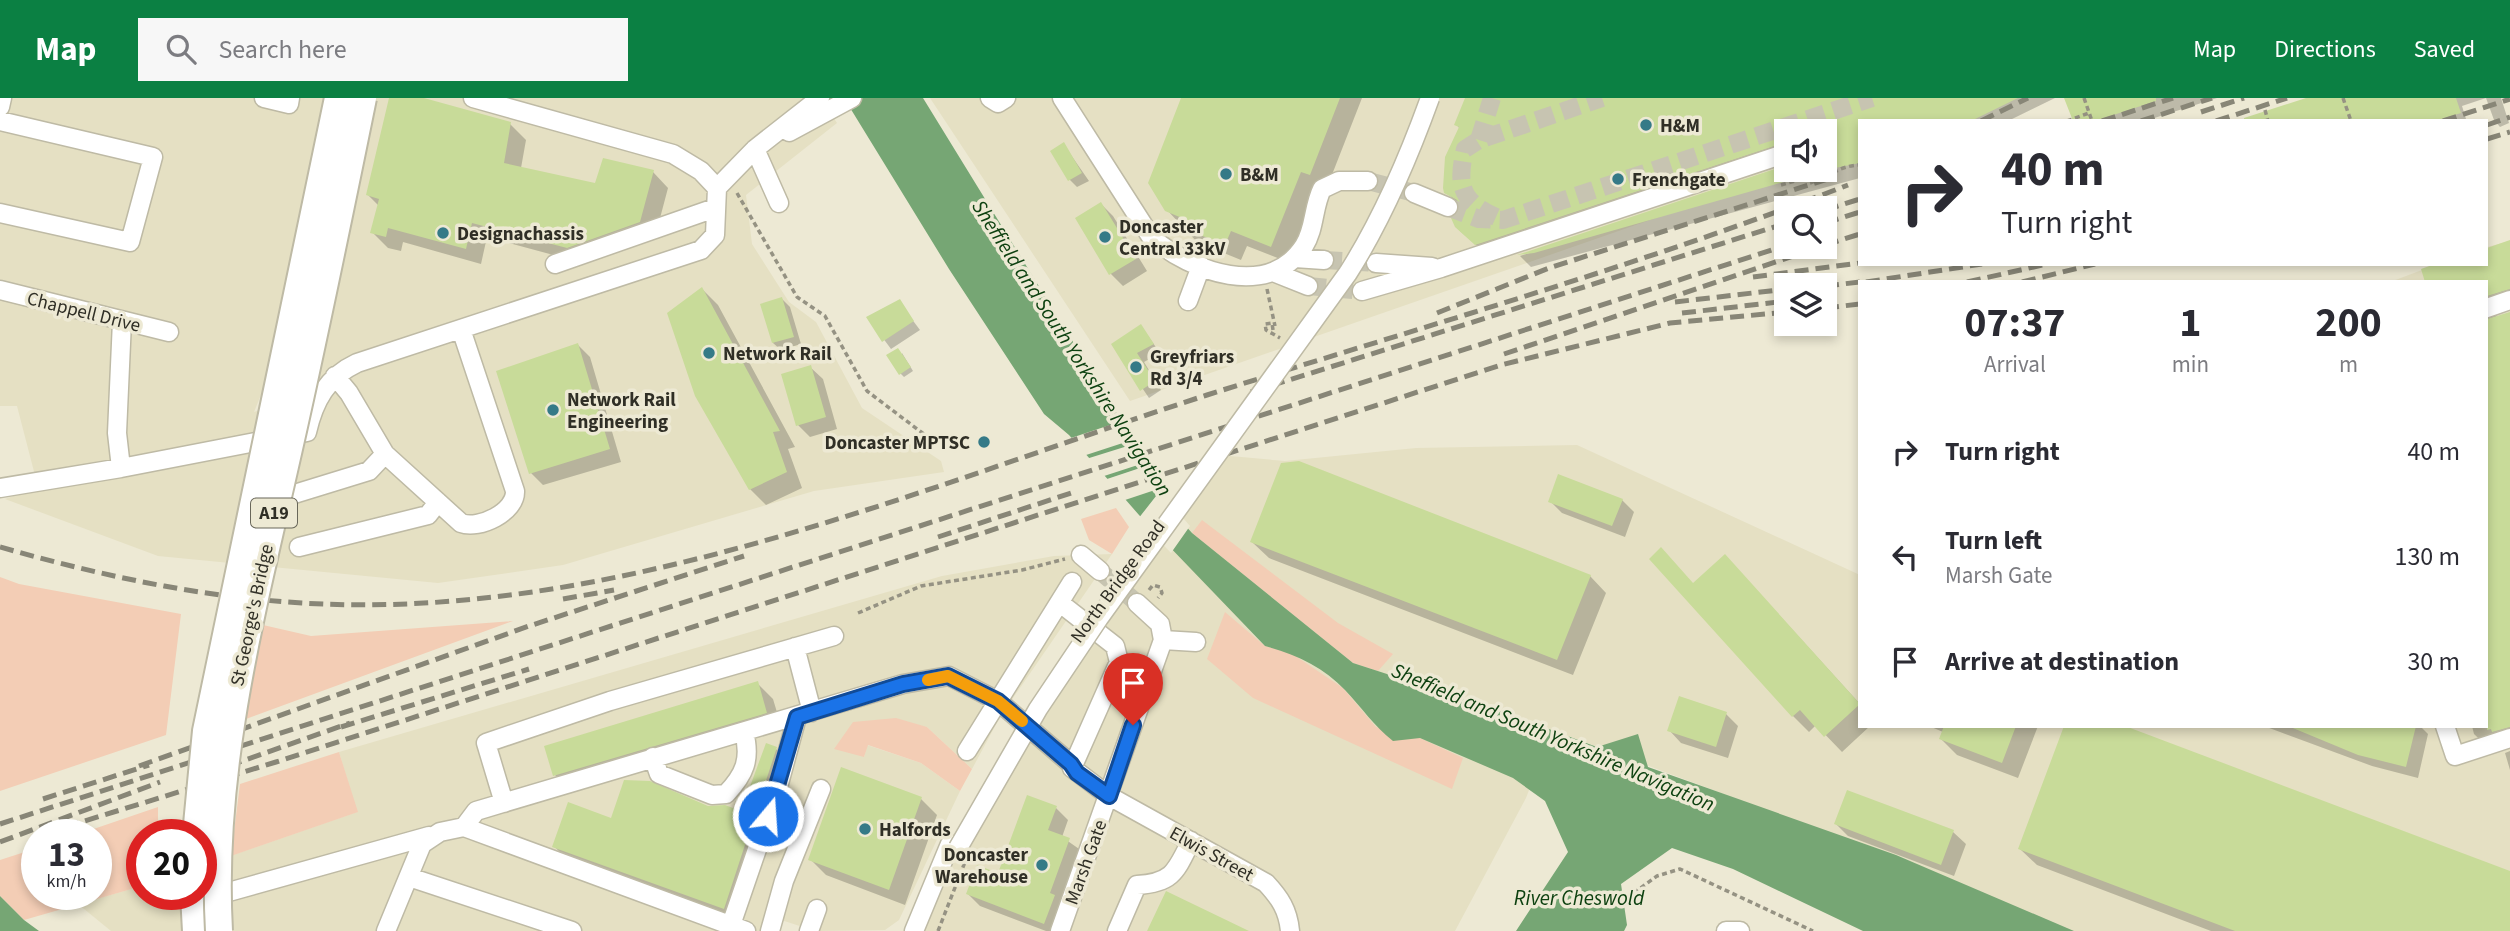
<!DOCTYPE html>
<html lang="en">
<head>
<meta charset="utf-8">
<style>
  :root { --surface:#fff; --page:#f7f7f7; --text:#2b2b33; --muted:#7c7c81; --accent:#0b8043 }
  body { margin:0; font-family:"Source Sans 3",sans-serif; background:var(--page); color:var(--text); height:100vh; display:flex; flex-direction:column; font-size:26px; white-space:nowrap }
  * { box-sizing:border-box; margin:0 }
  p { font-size:23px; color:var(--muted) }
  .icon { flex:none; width:38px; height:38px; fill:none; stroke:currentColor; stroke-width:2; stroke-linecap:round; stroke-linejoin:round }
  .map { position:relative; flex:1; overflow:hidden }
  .sheet { position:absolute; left:1858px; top:182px; width:630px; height:448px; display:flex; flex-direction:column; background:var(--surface); border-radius:0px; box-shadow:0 4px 10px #0003 }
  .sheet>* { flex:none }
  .top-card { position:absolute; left:1858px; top:21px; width:630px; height:147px; border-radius:0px; box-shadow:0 4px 10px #0003; background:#fff; color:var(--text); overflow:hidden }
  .fabs { position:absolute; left:1774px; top:21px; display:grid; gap:14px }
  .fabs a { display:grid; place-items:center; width:63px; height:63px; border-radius:0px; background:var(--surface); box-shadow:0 4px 10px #0003; font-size:35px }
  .speed { position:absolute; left:21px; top:721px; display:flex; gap:14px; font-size:35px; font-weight:700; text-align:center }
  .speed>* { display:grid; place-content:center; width:91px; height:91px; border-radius:50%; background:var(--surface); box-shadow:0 4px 10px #0003; line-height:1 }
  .speed small { font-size:18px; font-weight:400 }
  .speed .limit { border:10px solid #d22; background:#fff; color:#111 }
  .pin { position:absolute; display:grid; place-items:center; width:60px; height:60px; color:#fff; margin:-72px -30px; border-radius:50% 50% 50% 0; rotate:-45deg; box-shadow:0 0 7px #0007 }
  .pin .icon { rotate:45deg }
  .me { position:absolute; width:77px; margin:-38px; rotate:18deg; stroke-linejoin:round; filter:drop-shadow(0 0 5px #0008) }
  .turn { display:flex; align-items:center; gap:24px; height:147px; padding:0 28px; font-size:32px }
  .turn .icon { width:91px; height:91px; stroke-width:2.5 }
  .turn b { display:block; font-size:49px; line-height:60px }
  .eta { display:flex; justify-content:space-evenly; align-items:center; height:119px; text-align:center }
  .eta b { font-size:42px; font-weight:700; line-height:49px }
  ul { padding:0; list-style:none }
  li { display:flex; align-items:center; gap:21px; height:105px; padding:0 28px }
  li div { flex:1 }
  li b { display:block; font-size:26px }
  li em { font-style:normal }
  header { display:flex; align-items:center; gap:42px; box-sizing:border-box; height:98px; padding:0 35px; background:var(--accent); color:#fff }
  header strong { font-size:33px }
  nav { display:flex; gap:38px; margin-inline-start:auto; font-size:24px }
  .search { width:490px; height:63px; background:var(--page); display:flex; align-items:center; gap:18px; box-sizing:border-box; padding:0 24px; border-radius:0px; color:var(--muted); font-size:26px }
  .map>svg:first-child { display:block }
  .built { fill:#e5e0c3 }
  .green { fill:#f3cdb5 }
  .water { fill:#76a674 }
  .pier { fill:#ede9d4 }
  .shadow { fill:#0003 }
  .building { fill:#c8db99 }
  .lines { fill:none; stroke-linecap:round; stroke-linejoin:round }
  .minor-tunnel { stroke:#c7c4b1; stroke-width:18; stroke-dasharray:18 9; stroke-linecap:butt }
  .minor-casing { stroke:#bebaa5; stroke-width:21 }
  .highway-casing { stroke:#bebaa5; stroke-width:30 }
  .path { stroke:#959283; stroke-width:3.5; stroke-dasharray:5 3.5; stroke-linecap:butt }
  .minor { stroke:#fff; stroke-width:18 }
  .highway { stroke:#fff; stroke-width:26 }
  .rail { stroke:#888677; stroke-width:5; stroke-dasharray:14 7; stroke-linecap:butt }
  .minor-bridge-casing { stroke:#bebaa5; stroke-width:21; stroke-linecap:butt }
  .highway-bridge-casing { stroke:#bebaa5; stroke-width:30; stroke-linecap:butt }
  .minor-bridge { stroke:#fff; stroke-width:18 }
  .highway-bridge { stroke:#fff; stroke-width:26 }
  .route-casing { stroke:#114b97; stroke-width:18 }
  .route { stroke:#1a73e8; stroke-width:12 }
  .slow { stroke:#f59e0b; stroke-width:12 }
  .poi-dot { fill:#357a87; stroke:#ede9d4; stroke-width:2.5 }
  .labels { text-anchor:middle; stroke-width:7; stroke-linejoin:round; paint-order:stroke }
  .shield { fill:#ede9d4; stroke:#69675a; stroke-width:2 }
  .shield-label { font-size:18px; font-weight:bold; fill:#302f26 }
  .poi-label { font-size:19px; font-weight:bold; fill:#302f26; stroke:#ede9d4; text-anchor:start }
  .street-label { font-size:19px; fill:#302f26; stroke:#ede9d4 }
  .water-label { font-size:21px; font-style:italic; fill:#0d4110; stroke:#ede9d4 }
</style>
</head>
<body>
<header>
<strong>Map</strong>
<div class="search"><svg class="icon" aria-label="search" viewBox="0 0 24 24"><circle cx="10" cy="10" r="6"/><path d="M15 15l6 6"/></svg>Search here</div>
<nav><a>Map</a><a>Directions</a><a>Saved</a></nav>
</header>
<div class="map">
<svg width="2510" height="833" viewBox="0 0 2510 833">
  <rect width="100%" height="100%" fill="#ede9d4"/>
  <path class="built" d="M0,0H338L295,213L254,314L266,310L364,0H821L837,25L746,97L752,146L789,204L816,224L862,310L941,363L944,374L814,393L563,467L438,485L158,458L5,401L38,389L17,308H0Z
    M930,0H1986L1860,23V56L1831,59L1825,33H1787V72H1794L1130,303Z
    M2510,143V833H1969L1724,696L1552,632L1526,700L1455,833H915L950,746L1029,611L1208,356L1285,363L1416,350L1577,347L1860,477V628H2487V184H2390L2438,166H2487V149Z
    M1112,456L1000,619L972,671L927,629L853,624L864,659L867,647L921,665L960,693L899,822L885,832L815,833L769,818L763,833H111L78,806L142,788V796H201V768L357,714L339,654L942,478L1054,458Z"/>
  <path class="green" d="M1116,410L1129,429L1112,456L1089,442L1081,421Z
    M1202,422L1338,525L1393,556L1378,573L1353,565L1192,435Z
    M0,479L19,486L181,516L166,637L0,693Z
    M1225,514L1265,548L1291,555L1343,590L1376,629L1420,640L1463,660L1452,691L1253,600L1207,561Z
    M513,523L246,621L263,527L311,538Z
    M896,620L927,629L972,671L960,693L921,665L868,647L864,659L834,651L853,624Z
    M339,654L358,714L231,758L240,686Z
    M158,709V737H142V788L24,822L0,798V762L37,750V796H96V737H76Z"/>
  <path class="water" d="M844,0H923L1115,312L1156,395L1192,435L1353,565L1495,611L1597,649L1638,636L1648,669L1896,757L2074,833H1863L1733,771L1672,750L1621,786L1627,827L1624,833H1516L1568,754L1545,703L1513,680L1420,640L1393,643C1374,628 1362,610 1345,592C1324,569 1295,556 1265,548L1139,417L1069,337L1044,316L949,171Z
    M0,798L24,822L39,833H0Z"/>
  <path class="pier" d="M1122,323L1132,342L1083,358L1068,341Z
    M1134,346L1144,365L1101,379L1086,361Z
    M1146,368L1158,391L1122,403L1104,382Z
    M1160,393L1190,428L1171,455L1138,421Z"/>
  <path class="shadow" d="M390,0H417L510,26L526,42L521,70L596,87L653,74L668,90L655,139L583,165L487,139L481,166L403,144L401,153L388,150L372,134L379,108L368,97Z
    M1183,0H1362L1326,92L1318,89L1288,164L1247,148L1241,162L1197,144L1167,112Z
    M1467,0H2055L2008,23H1860V80L1531,169L1520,158L1787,69V72H1825V33H1787V59L1489,158L1459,132L1461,108L1446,94L1460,31L1456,26Z
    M2066,0H2217L2145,23H2075Z
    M2311,0H2486L2462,8L2466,21L2459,23H2239Z
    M2486,0H2501L2509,25L2500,29L2494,22Z
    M1064,47L1089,83L1077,89L1069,81Z
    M1101,106L1113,118L1147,173L1123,188L1111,176Z
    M2510,144V211L2499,215L2493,222L2510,215V648L2491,652L2474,636L2472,628H2487V151Z
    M702,191L718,207L795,349L788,351L802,390L766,407L750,391Z
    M782,201L790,209L801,246L781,252L773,245Z
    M899,204L920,232L891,251L868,220Z
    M1141,228L1160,255L1144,264L1161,292L1149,300L1113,247Z
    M578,247L590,259L621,364L543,387L531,375Z
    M902,255L913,273L904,279L900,275Z
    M810,269L823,281L837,331L810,339L798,327Z
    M1622,402L1634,414L1625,439L1562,415L1550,403Z
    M1252,444L1590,478L1606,495L1573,577L1269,460Z
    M1725,458L1860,606V628H1870L1842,654L1816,627L1809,634L1793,618L1694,486Z
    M757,585L773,601L782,631L571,693L555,677Z
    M1726,616L1738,628L1728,660L1681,645L1669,632Z
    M1929,628H2038L2018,680L1957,657L1941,641L1943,634Z
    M2264,628H2420L2428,636L2418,680L2372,668Z
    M776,651L792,667L740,826L570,765L554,748L612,722L707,709L742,716Z
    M2510,653V672L2505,655Z
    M1848,694L1953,734L1966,746L1954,778L1848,738L1836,726Z
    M921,701L937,717L905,807L826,777L810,761Z
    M1056,710L1068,722L1062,739L1082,753L1058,833H1046L980,808L968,796L999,778Z
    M2020,751L2510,775V833H2211L2037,767Z"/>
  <path class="building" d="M389,0H424L511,24L504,65L595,85L603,60L654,72L640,124L567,150L472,125L466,151L388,130L386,139L370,135L379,101L366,97Z
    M1181,0H1340L1310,77L1301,74L1271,149L1231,133L1225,147L1178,128L1182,120L1165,113L1148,85Z
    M1465,0H2018L1971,23H1860V65L1825,72V33H1787V44L1475,147L1455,129L1451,120L1458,114L1459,107L1457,102L1444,95L1443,90L1445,59L1459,29L1454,27Z
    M2064,0H2156V3L2095,23H2073Z
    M2306,0H2456L2461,15L2435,23H2244V20Z
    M1064,44L1082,75L1068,83L1050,53Z
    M1787,67V83L1534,155L1517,157Z
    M1101,104L1136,161L1109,177L1075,120Z
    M2510,142V191L2487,198V184H2425L2421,171L2435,166H2487V150Z
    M702,189L780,333L773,334L787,374L749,392L695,298L667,215Z
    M782,199L794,239L772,245L760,206Z
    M900,201L914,223L882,244L866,219Z
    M2510,214V629L2492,634L2491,631L2487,632V221Z
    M1141,226L1154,246L1137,255L1155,283L1140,293L1111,246Z
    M578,245L610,351L529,376L496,273Z
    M898,250L911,269L899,277L886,257Z
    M811,267L826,319L796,328L781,276Z
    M1299,363L1591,477L1557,562L1250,444L1281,365Z
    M1558,376L1623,401L1612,428L1548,404Z
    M1661,449L1693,485L1725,456L1860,606L1824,639L1800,612L1792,619L1649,461Z
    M758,583L767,615L553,678L544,648Z
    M1679,598L1727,614L1716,649L1667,633Z
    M1944,628H2016L2002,665L1939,641Z
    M2064,628H2125L2510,773V833H2235L2018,751Z
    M2288,628H2416L2406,669L2358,657Z
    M766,645L777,649L724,811L552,749L568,704L611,720L624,682L650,683L708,708L725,707L741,713Z
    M841,669L922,699L889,792L808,762Z
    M1847,692L1954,732L1941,767L1834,726Z
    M1027,697L1057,708L1048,732L1070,740L1050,795L1055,797L1044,826L966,796L977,767L998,775Z
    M1166,793L1249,833H1147Z"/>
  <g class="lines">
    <path class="minor-tunnel" d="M1479,42L1492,0
      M1368,83L1414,95
      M1448,109L1479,121L1503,122L1872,0
      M1496,119C1460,103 1457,87 1465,51L1479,42L1602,0
      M1324,162L1376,165
      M1308,188L1362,193
      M1100,473L1137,505"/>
    <g class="minor-casing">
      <path id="minor" d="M264,0L289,6L290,0
        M473,0L673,56L701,73L717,90
        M990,0L998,5L1006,0
        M1062,0L1151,139C1191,174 1269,202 1304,148C1315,131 1313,109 1322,91L1339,83H1368
        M0,9L2,0
        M0,23L153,59L130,144L0,115
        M789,34L852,0
        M755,51L779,105
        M1414,95L1448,109
        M1295,160L1324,162
        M1376,165L1432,169
        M555,166L715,110
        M1273,174L1308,188
        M0,192L169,234
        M1362,193L1441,170L1787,55
        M1188,203L1201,168
        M2487,210L2510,202
        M335,278L349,295L385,356L461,425C479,432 516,414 515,393L461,231
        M121,370L117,335L122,223
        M0,390L121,370L307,334C314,303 327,279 357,265L701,152L715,137L717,90L755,51L820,0
        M291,397L369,373L385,356
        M299,449L428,417L438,404
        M1081,457L1100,473
        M1060,505L1115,548L1119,564L1072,670L1109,698L1266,785C1280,800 1288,812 1290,833
        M1163,542L1196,544
        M795,549L812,614
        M2445,628L2455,658L2510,640
        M967,653L1072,484
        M653,659L659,676L712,697L726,696C745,676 751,661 744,634
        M504,705L486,645L610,603L834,538
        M464,729L476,713L903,586L949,578L998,603L1071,666
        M409,779L572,833
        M211,802L225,795L429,738
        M731,827L777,693L797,619
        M386,833L422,746L440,734L464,729L746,833
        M770,833L784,783L821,691
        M809,833L817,811
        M914,833L950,746
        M1060,833L1163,542L1160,526L1137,505
        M1117,833L1137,787C1173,785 1176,773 1191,743
        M1726,833H1740"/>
    </g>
    <g class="highway-casing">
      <path id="highway" d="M194,796L196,833"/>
    </g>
    <path class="path" d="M2084,0L2092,23
      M2343,0L2351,23
      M2265,12L2268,23
      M2067,23L2089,15
      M1810,85C1828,79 1841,67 1860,67
      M1781,87L1836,71
      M737,95L797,199L825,218L867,293L929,340
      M1267,191L1275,228
      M1273,232L1272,225L1265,226L1266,232L1280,240
      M1149,492L1153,487L1160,489L1162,495L1158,500
      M858,515L921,488L1022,472L1065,461
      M1627,800L1657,778L1680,771L1813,833
      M938,833L965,764"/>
    <use href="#minor" class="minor"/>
    <use href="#highway" class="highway"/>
    <path class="rail" d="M2201,14L2244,0
      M1981,23L2028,0
      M2102,23L2173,0
      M2141,23L2212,0
      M2216,23L2287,0
      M2443,23L2510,1
      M2487,27L2510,19
      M2487,41L2510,34
      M1825,112L1860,101
      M1825,125L1860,114
      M1825,147L1860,136
      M1753,179L1860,165
      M1866,184L1982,166
      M1967,184L2047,166
      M2022,184L2095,166
      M1825,188L1860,184
      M1675,204L1787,191
      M1825,210L1860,206
      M1437,215L1549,170L1834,79
      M1682,215L1787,203
      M1504,256L1820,149
      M1251,294L1787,125
      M938,439L1071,395
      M0,449C99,477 199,499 302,505C613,524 917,391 1207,297C1421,229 1639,168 1848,87
      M563,501L614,492
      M341,629L529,571
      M139,668L529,528L744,458
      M228,668L350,625
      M43,701L149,667
      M0,726L1787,147
      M65,729L276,664L1501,267L1670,225L1787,214
      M0,744L160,684"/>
    <g class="minor-bridge-casing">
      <path id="minor-bridge" d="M958,750L1038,611L1099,520L1348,175C1383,120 1408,61 1430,0"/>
    </g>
    <g class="highway-bridge-casing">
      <path id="highway-bridge" d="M196,737L206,633L338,0
        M219,833C210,674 250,522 285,368C313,246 338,123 363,0"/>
    </g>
    <use href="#minor-bridge" class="minor-bridge"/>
    <use href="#highway-bridge" class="highway-bridge"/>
  </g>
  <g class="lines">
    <g class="route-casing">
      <path id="route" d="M768,718L797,619L903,586L948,578L998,603L1071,666L1077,675L1109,698L1133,627"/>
    </g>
    <use href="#route" class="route"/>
    <path class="slow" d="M928,582L948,578L998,603L1022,623"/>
  </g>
  <g class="poi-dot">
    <circle cx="1646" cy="27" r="7"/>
    <circle cx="1226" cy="76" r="7"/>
    <circle cx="1618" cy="81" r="7"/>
    <circle cx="443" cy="135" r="7"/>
    <circle cx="1105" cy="139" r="7"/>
    <circle cx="709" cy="255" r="7"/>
    <circle cx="1136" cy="269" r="7"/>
    <circle cx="553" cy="312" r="7"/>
    <circle cx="984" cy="344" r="7"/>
    <circle cx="865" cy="731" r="7"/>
    <circle cx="1042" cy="767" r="7"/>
  </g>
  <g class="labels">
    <rect class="shield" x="251" y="400.5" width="46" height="29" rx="5"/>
    <g class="shield-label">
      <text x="274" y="421">A19</text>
    </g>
    <g class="poi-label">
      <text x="1660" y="34">H&amp;M</text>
      <text x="1240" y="83">B&amp;M</text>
      <text x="1632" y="88">Frenchgate</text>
      <text x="1119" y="135">Doncaster<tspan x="1119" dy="22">Central 33kV</tspan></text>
      <text x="457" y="142">Designachassis</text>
      <text x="723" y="262">Network Rail</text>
      <text x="1150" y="265">Greyfriars<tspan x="1150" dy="22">Rd 3/4</tspan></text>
      <text x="567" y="308">Network Rail<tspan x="567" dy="22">Engineering</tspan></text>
      <text x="970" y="351" text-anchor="end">Doncaster MPTSC</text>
      <text x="879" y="738">Halfords</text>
      <text x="1028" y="763" text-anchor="end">Doncaster<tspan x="1028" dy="22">Warehouse</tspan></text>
    </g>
    <g class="street-label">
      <text transform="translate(84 213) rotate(14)" y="7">Chappell Drive</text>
      <text transform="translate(1117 483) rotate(-54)" y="7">North Bridge Road</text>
      <text transform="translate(251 517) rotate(-78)" y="7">St George's Bridge</text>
      <text transform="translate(1212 755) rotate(29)" y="7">Elwis Street</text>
      <text transform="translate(1085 764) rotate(-70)" y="7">Marsh Gate</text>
    </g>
    <g class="water-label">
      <text transform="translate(1072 250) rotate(57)" y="7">Sheffield and South Yorkshire Navigation</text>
      <text transform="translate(1553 639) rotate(23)" y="7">Sheffield and South Yorkshire Navigation</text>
      <text x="1579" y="807">River Cheswold</text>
    </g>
  </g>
</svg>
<div class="fabs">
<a><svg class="icon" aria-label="sound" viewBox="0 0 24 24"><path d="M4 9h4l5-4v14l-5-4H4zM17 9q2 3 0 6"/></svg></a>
<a><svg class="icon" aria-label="search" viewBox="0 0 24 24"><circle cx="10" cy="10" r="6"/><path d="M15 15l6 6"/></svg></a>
<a><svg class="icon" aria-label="layers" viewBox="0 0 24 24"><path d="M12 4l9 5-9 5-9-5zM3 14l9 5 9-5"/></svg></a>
</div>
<div class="speed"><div>13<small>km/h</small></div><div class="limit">20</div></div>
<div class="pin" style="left:1133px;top:627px;background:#d93025"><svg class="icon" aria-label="arrive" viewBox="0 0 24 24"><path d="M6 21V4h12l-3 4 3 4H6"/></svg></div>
<svg class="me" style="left:768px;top:718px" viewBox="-20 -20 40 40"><circle r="17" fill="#1a73e8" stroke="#fff" stroke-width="3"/><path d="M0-11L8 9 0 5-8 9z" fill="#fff"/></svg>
<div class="top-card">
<div class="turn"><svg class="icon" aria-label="right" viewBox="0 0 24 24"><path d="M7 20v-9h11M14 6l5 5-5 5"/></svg><div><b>40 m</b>Turn right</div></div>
</div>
<section class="sheet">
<div class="eta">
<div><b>07:37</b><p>Arrival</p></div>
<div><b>1</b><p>min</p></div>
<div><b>200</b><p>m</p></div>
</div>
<ul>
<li><svg class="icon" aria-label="right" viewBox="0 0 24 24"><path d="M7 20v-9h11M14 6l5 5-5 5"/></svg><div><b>Turn right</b></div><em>40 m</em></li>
<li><svg class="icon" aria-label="left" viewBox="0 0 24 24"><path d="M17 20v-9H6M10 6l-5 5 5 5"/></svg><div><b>Turn left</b><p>Marsh Gate</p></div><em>130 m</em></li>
<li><svg class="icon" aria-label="arrive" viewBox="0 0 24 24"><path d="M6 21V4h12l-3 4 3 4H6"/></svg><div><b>Arrive at destination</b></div><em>30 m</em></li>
</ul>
</section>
</div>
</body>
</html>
